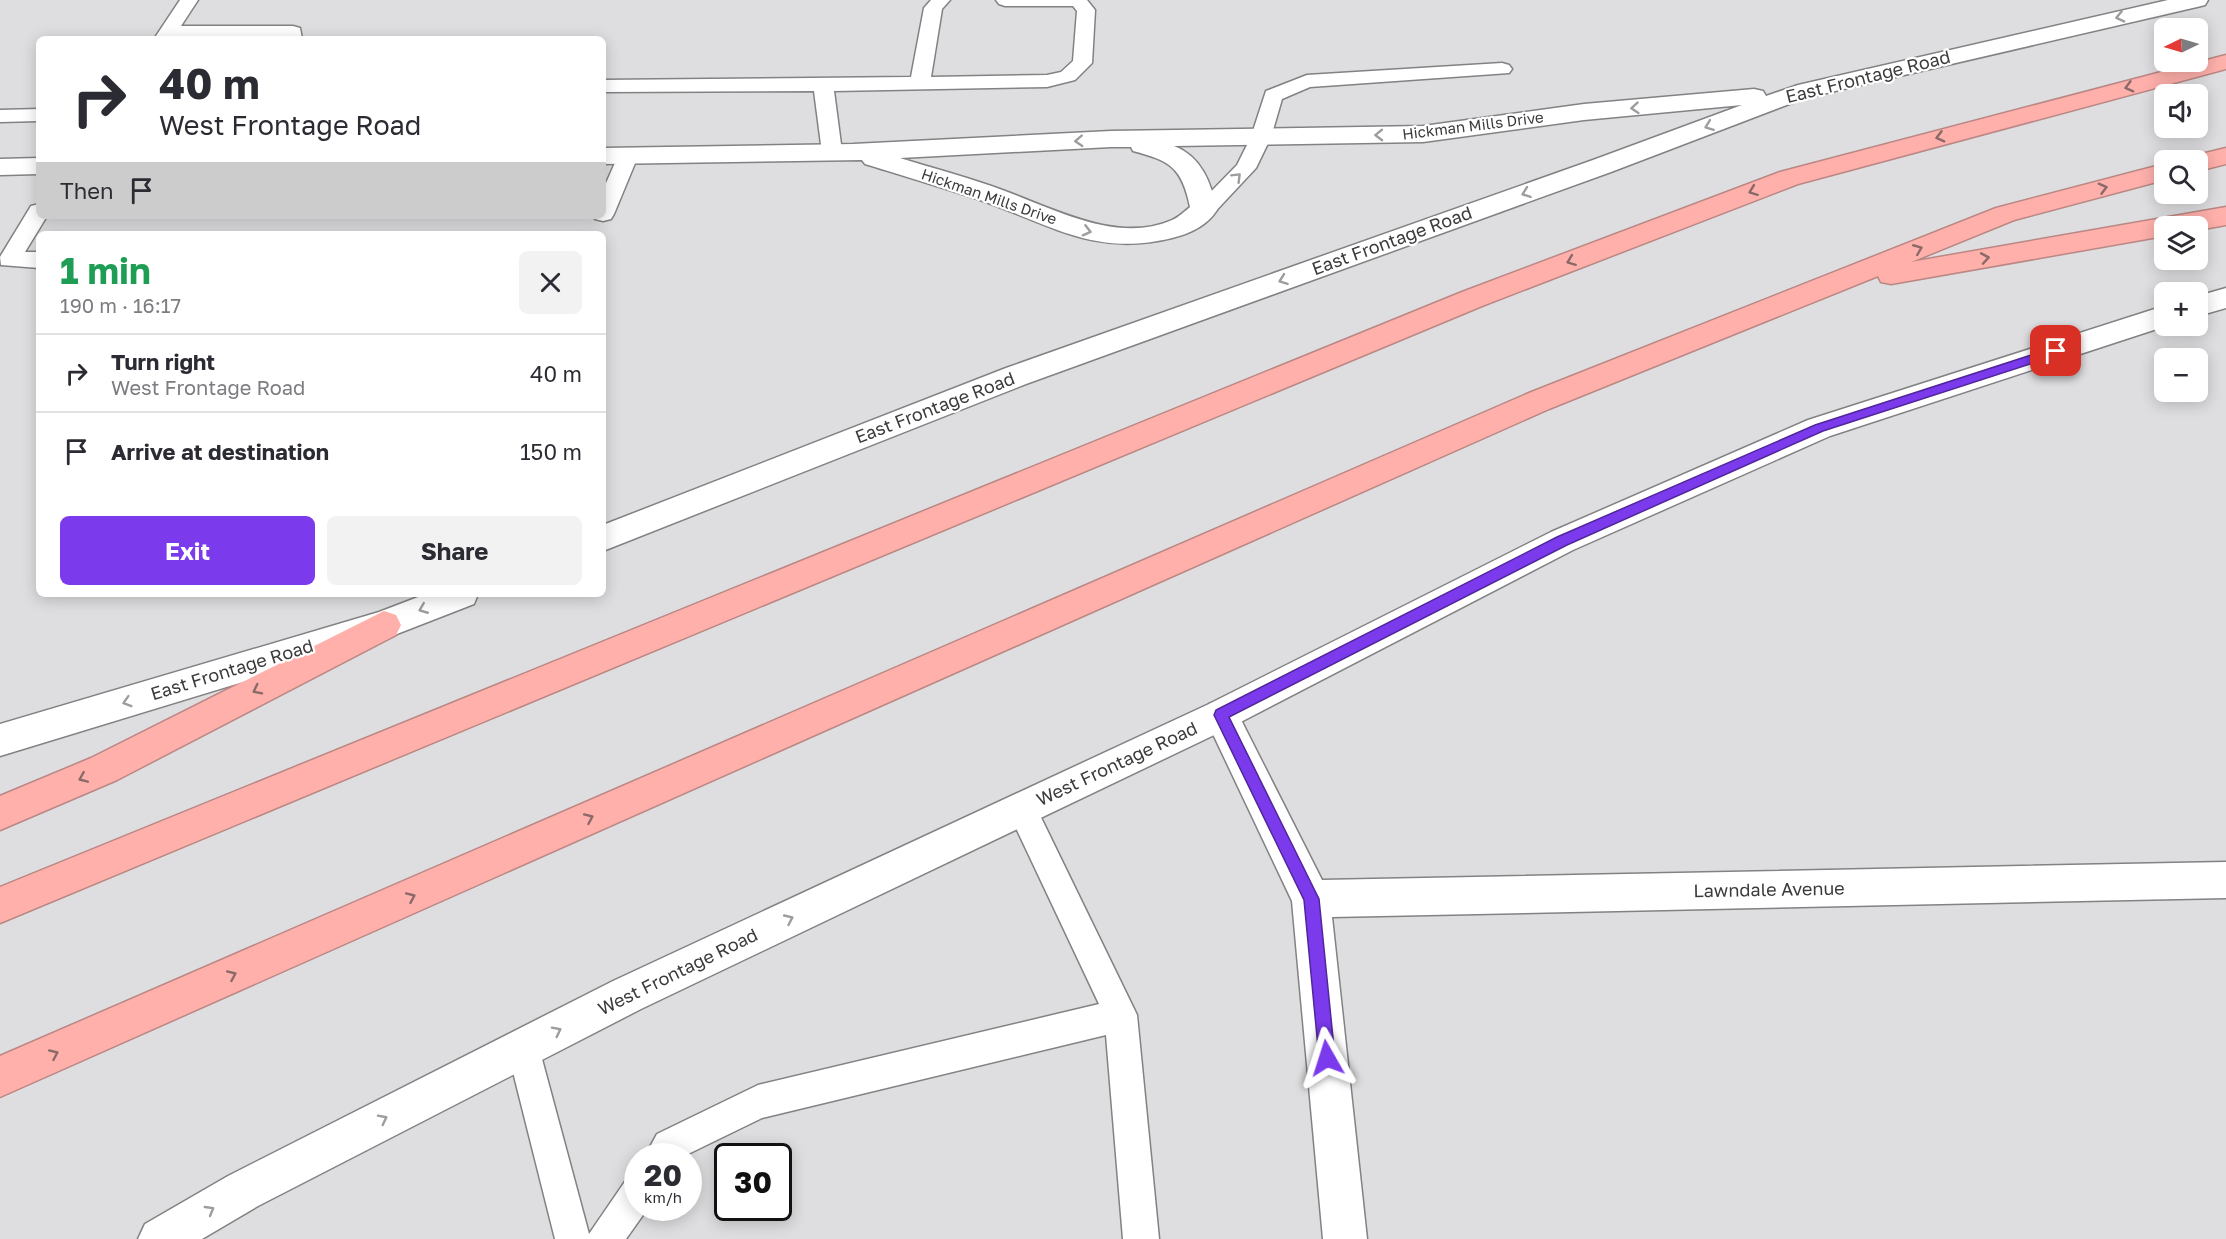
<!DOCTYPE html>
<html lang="en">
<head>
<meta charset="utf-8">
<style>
  :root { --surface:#fff; --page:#f2f2f3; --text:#2b2b33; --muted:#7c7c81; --line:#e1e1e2; --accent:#7c3aed }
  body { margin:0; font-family:"Golos Text",sans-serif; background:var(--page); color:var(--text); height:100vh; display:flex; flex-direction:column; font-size:22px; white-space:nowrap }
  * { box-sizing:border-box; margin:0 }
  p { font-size:20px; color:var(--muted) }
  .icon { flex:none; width:33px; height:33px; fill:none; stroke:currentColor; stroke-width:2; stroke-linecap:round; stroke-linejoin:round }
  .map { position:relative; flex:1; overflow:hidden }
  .details { position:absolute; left:36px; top:231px; width:570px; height:366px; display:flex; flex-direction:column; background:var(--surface); border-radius:9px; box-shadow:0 3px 15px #0003 }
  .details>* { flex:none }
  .guide { position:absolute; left:36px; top:36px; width:570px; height:183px; border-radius:9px; box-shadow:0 3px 15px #0003; background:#fff; color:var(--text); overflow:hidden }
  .needle { width:39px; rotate:265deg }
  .buttons { position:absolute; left:2154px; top:18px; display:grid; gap:12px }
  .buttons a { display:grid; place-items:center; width:54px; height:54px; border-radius:9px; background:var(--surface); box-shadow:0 3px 15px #0003; font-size:30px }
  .speed { position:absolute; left:624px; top:1143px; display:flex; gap:12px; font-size:30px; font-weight:700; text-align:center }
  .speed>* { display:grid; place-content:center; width:78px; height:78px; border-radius:50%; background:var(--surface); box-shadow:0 3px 15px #0003; line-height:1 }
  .speed small { font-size:15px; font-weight:400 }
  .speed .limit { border:3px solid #111; border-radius:9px; background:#fff; color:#111 }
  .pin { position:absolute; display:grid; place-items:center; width:51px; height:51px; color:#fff; margin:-26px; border-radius:12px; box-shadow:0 3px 9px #0006 }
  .me { position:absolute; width:66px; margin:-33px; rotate:354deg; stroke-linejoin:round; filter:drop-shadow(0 0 4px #0008) }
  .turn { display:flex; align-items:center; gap:21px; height:126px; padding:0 24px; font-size:27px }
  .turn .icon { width:78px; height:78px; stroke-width:2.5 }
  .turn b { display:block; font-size:42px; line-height:51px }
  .then { display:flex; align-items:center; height:57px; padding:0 24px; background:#0003; gap:12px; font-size:22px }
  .round { display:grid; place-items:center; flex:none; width:63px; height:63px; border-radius:9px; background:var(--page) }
  .head { display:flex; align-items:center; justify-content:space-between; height:102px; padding:0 24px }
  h1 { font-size:36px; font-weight:700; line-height:45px; color:#1e9e55 }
  .primary-button { display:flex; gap:12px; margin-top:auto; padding:12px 24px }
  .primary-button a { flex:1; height:69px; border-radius:9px; background:var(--accent); color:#fff; font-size:24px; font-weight:700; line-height:69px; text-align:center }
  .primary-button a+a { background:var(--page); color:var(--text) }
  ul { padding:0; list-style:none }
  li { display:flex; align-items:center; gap:18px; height:78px; padding:0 24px; border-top:2px solid var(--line) }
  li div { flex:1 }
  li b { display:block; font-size:22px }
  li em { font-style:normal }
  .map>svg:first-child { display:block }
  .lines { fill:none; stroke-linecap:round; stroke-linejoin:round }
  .lane-casing { stroke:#828284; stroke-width:3 }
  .street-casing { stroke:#828284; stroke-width:3 }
  .secondary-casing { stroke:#828284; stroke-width:3 }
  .highway-casing { stroke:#ba8784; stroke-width:3 }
  .lane { fill:#fff; fill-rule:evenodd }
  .street { fill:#fff; fill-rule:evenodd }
  .secondary { fill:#fff; fill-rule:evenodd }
  .highway { fill:#ffb0ab; fill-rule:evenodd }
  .oneway { stroke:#9d9d9d }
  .oneway2 { stroke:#896a68 }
  .route { fill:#7c3aed; stroke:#51269a; stroke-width:1.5 }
  .labels { text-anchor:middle; stroke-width:4.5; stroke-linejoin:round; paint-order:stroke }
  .far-street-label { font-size:15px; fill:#3b3b3b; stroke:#fff }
  .street-label { font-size:18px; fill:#3b3b3b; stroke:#fff }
</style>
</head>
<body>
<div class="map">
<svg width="2226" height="1239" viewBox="0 0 2226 1239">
  <rect width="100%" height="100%" fill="#dedee0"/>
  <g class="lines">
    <g class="lane-casing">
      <path id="lane" d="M180,0H198L181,26H293L300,28L302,39H154Z
        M931,0H950L942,9L931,77L1047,75L1061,72L1073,61L1077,11L1073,6H1005L999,4L996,0H1087L1095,10L1092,63L1075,80L1047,87L834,91L842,152L839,157L832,159L825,157L822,152L814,91L603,92V80L911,77L924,8Z
        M1502,63L1509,65L1512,69L1509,73L1310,87L1282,99L1271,137L1256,168L1212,215L1204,217L1196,215L1193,210L1237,165L1251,137L1266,91L1307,75Z
        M39,109V121L0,122V110Z
        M628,149L635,151L638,156L614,214L611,219L603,221L595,219L594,216H603V190L618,156L621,151Z
        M39,204V216H47L25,252H39V268L1,265L0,257L31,206Z
        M1022,795L1032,799L1137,1015L1159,1239H1123L1106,1035L762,1118L684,1156H645L657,1134L758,1085L1099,1004L1007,809L1012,799Z
        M523,1032L535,1036L539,1048L589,1234L626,1180L638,1175V1208H648L626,1239H555L507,1048L511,1036Z"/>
    </g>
    <g class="street-casing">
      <path id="street" d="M1221,700L1233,704L1322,880L2226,862V898L1332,917L1367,1239H1323L1292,901L1204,715L1209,704Z"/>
    </g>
    <g class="secondary-casing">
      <path id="secondary" d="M2168,0H2208L2205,5L2197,7L1805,98L1611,172L1026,384L603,551V525L1006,368L1593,160L1742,105L1584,120L1423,142L1174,146C1202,157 1211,183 1217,210C1207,226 1189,234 1172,238C1096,257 1051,225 983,201C944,188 904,176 865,164L862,160L603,164V148L853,144L1111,131L1423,126L1584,104L1754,89L1763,91L1766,96L1798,85ZM1111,147H1131L1133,151C1171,161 1182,168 1190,207C1185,211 1178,218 1172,220C1118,244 1055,209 1005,191C971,178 935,169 900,158Z
        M39,158V174L0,175V159Z
        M2226,288V308L2198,316V296Z
        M2164,306V326H2166L1830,436L1573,550L1233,726L641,1009L258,1206L202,1239H138L145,1224L228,1176L613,981L1209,704L1551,532L1808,420Z
        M426,594H478L474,604L384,639L0,756V724L379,612Z"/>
    </g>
    <g class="highway-casing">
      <path id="highway" d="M2226,55V69L1798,184L1482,306L0,923V887L1462,292L1780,172Z
        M2226,148V164L2198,171V160H2187L2189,157Z
        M2164,164V180L2014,220L1911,262L2226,207V225L2198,230V226H2164V236L1891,284L1881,282L1878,276L1549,409L0,1097V1056L1529,393L1996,208Z
        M384,611L396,615L401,625L396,635L117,780L0,830V796L91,758Z"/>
    </g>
    <use href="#lane" class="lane"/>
    <use href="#street" class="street"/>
    <use href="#secondary" class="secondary"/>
    <use href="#highway" class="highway"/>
  </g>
  <defs><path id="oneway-chevron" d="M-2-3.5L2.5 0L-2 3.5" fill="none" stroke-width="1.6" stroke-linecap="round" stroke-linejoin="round" transform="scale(1.5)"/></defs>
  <g class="oneway">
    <use href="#oneway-chevron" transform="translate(2120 17) rotate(167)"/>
    <use href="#oneway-chevron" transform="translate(1635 108) rotate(175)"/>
    <use href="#oneway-chevron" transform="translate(1709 126) rotate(159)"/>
    <use href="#oneway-chevron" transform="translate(1379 135) rotate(179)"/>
    <use href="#oneway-chevron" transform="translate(1079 141) rotate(177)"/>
    <use href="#oneway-chevron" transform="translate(1237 177) rotate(-45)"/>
    <use href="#oneway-chevron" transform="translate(1526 193) rotate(160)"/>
    <use href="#oneway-chevron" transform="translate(1087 231) rotate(14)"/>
    <use href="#oneway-chevron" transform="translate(1283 280) rotate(160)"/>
    <use href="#oneway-chevron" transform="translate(423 609) rotate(158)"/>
    <use href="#oneway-chevron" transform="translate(127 702) rotate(163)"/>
    <use href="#oneway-chevron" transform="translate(789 919) rotate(-25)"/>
    <use href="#oneway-chevron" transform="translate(557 1031) rotate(-27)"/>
    <use href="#oneway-chevron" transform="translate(383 1119) rotate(-27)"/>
    <use href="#oneway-chevron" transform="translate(210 1210) rotate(-30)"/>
  </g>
  <g class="oneway2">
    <use href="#oneway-chevron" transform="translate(2129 87) rotate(165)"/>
    <use href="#oneway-chevron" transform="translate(1940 137) rotate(165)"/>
    <use href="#oneway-chevron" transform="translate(2103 188) rotate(-15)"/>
    <use href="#oneway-chevron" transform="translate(1753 191) rotate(159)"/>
    <use href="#oneway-chevron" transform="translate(1918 249) rotate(-22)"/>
    <use href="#oneway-chevron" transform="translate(1985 258) rotate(-10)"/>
    <use href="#oneway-chevron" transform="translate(1571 261) rotate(159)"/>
    <use href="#oneway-chevron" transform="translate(257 690) rotate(153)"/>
    <use href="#oneway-chevron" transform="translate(83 778) rotate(157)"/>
    <use href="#oneway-chevron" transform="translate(589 818) rotate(-24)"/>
    <use href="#oneway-chevron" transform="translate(411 897) rotate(-24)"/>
    <use href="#oneway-chevron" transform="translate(232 975) rotate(-24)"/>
    <use href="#oneway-chevron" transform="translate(54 1054) rotate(-24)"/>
  </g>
  <path class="route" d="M2056,347L2061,348V354L1823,431L1567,545L1229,717L1319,899L1335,1058L1333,1064L1327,1066L1321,1064L1319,1058L1304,900L1214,715L1216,710L1557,537L1815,425Z"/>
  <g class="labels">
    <g class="far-street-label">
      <text transform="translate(1473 126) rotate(-7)" y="5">Hickman Mills Drive</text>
      <text transform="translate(989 197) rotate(19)" y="5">Hickman Mills Drive</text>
    </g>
    <g class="street-label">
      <text transform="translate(1868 77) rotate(-14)" y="6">East Frontage Road</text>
      <text transform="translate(1392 241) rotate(-20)" y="6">East Frontage Road</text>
      <text transform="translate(935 408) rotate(-21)" y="6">East Frontage Road</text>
      <text transform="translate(232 670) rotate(-17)" y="6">East Frontage Road</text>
      <text transform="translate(1117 764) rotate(-25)" y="6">West Frontage Road</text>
      <text transform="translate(1769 890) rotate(-1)" y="6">Lawndale Avenue</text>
      <text transform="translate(678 972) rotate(-26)" y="6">West Frontage Road</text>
    </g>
  </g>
</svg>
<div class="buttons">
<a><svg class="needle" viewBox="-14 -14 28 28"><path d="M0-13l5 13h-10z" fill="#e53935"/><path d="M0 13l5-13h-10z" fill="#7c7c81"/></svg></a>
<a><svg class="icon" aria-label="sound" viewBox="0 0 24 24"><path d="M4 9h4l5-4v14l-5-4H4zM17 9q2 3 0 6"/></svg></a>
<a><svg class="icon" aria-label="search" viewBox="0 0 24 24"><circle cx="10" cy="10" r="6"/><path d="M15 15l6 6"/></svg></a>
<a><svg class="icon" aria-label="layers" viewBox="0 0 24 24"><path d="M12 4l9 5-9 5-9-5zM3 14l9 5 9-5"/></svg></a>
<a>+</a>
<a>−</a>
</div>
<div class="speed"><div>20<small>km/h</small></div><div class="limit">30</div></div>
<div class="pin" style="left:2056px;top:351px;background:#d93025"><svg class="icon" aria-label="arrive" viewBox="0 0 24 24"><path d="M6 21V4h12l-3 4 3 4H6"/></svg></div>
<svg class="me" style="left:1327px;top:1058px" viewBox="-20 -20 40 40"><path d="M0-17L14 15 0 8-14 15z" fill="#7c3aed" stroke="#fff" stroke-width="4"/></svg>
<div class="guide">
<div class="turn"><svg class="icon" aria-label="right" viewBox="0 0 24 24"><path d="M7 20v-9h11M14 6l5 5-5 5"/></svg><div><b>40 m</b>West Frontage Road</div></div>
<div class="then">Then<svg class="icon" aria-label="arrive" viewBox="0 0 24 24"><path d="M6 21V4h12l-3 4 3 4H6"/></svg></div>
</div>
<section class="details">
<div class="head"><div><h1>1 min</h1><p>190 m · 16:17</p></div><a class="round"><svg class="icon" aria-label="close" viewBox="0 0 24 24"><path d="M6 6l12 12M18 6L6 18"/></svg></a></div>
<ul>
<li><svg class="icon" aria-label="right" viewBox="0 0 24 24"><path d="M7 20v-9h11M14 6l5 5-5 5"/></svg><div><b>Turn right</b><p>West Frontage Road</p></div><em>40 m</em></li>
<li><svg class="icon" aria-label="arrive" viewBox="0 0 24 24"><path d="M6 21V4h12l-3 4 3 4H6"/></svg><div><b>Arrive at destination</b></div><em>150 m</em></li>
</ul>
<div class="primary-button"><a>Exit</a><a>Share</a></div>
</section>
</div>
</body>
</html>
